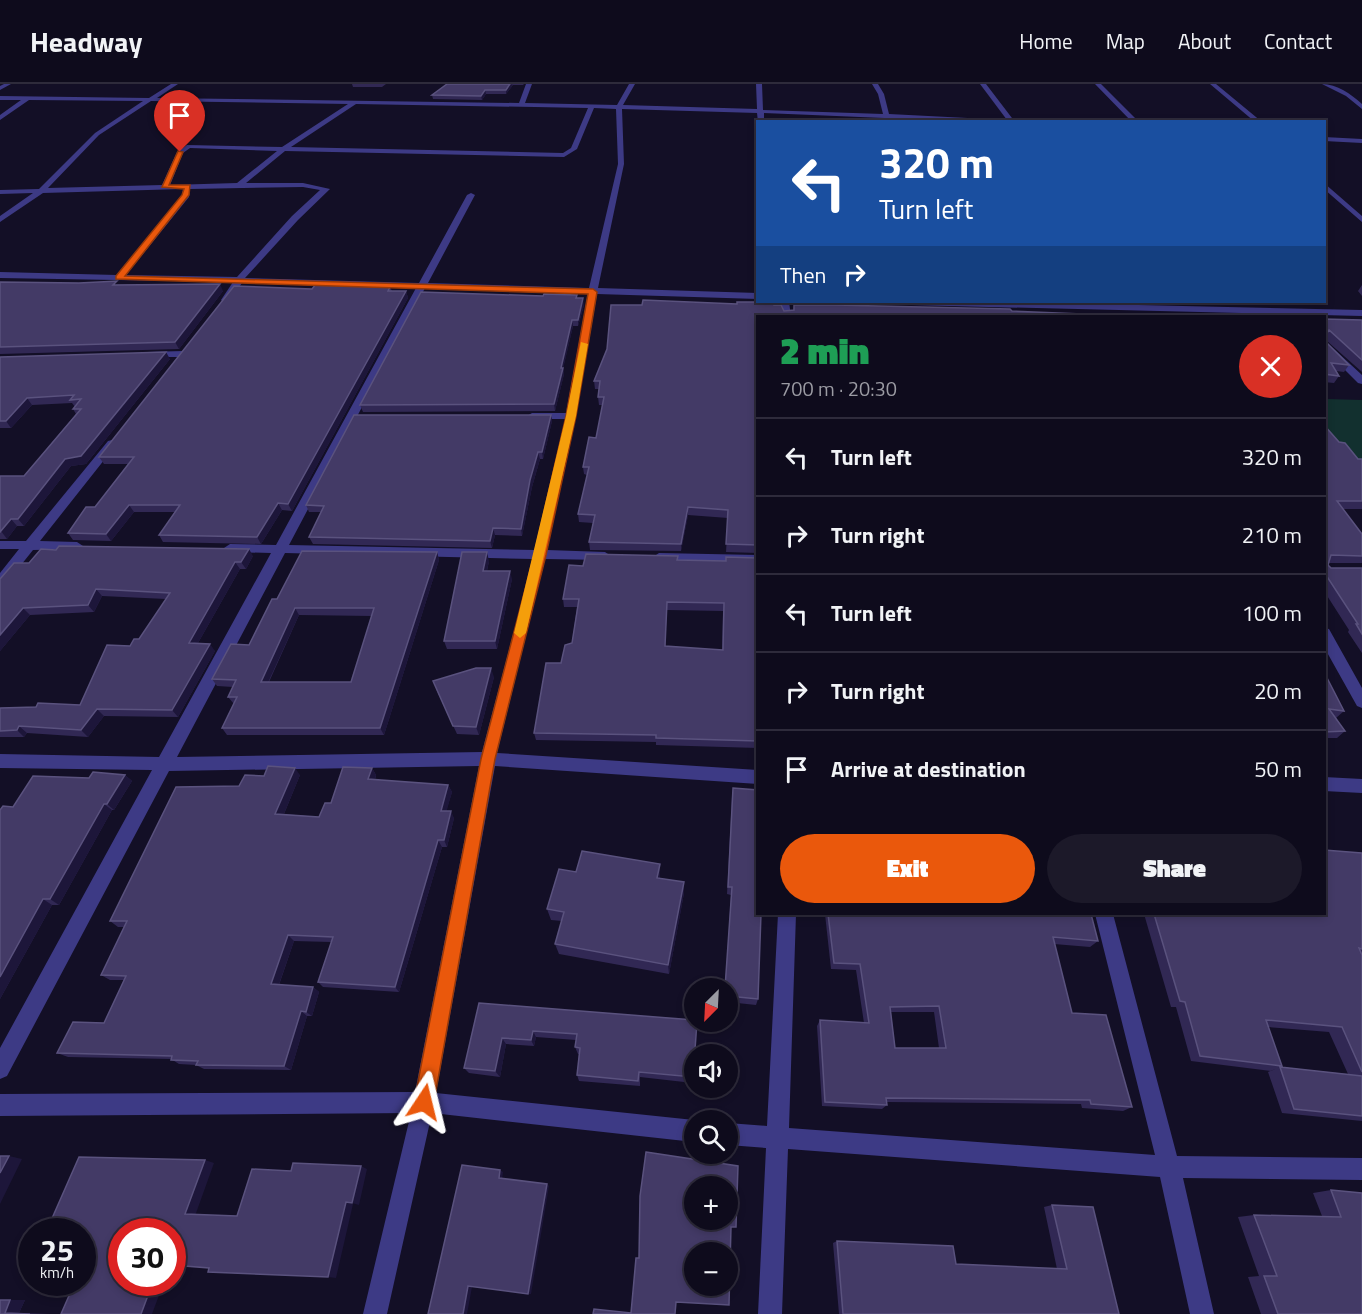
<!DOCTYPE html>
<html lang="en">
<head>
<meta charset="utf-8">
<style>
  :root { --surface:#0e0b1c; --page:#1c1929; --text:#f1f3f6; --muted:#9b9ba3; --line:#2e2b3b; --accent:#ea580c }
  body { margin:0; font-family:"Titillium Web",sans-serif; background:var(--page); color:var(--text); height:100vh; display:flex; flex-direction:column; font-size:22px; white-space:nowrap }
  * { box-sizing:border-box; margin:0 }
  p { font-size:20px; color:var(--muted) }
  .icon { flex:none; width:33px; height:33px; fill:none; stroke:currentColor; stroke-width:2; stroke-linecap:round; stroke-linejoin:round }
  .map { position:relative; flex:1; overflow:hidden }
  .sheet { position:absolute; left:756px; top:231px; width:570px; height:600px; display:flex; flex-direction:column; background:var(--surface); border-radius:0px; box-shadow:0 3px 9px #0003,0 0 0 2px var(--line) }
  .sheet>* { flex:none }
  .banner { position:absolute; left:756px; top:36px; width:570px; height:183px; border-radius:0px; box-shadow:0 3px 9px #0003,0 0 0 2px var(--line); background:#1a4fa0; color:#fff; overflow:hidden }
  .needle { width:39px; rotate:204deg }
  .fabs { position:absolute; left:684px; top:894px; display:grid; gap:12px }
  .fabs a { display:grid; place-items:center; width:54px; height:54px; border-radius:50%; background:var(--surface); box-shadow:0 3px 9px #0003,0 0 0 2px var(--line); font-size:30px }
  .speed { position:absolute; left:18px; top:1134px; display:flex; gap:12px; font-size:30px; font-weight:700; text-align:center }
  .speed>* { display:grid; place-content:center; width:78px; height:78px; border-radius:50%; background:var(--surface); box-shadow:0 3px 9px #0003,0 0 0 2px var(--line); line-height:1 }
  .speed small { font-size:15px; font-weight:400 }
  .speed .limit { border:9px solid #d22; background:#fff; color:#111 }
  .pin { position:absolute; display:grid; place-items:center; width:51px; height:51px; color:#fff; margin:-62px -26px; border-radius:50% 50% 50% 0; rotate:-45deg; box-shadow:0 0 6px #0007 }
  .pin .icon { rotate:45deg }
  .me { position:absolute; width:66px; margin:-33px; rotate:10deg; stroke-linejoin:round; filter:drop-shadow(0 0 4px #0008) }
  .turn { display:flex; align-items:center; gap:21px; height:126px; padding:0 24px; font-size:27px }
  .turn .icon { width:78px; height:78px; stroke-width:2.5 }
  .turn b { display:block; font-size:42px; line-height:51px }
  .then { display:flex; align-items:center; height:57px; padding:0 24px; background:#0003; gap:12px; font-size:22px }
  .round { display:grid; place-items:center; flex:none; width:63px; height:63px; border-radius:32px; background:var(--page) }
  .overview { display:flex; align-items:center; justify-content:space-between; height:102px; padding:0 24px }
  h1 { font-size:36px; font-weight:800; line-height:45px; color:#1e9e55 }
  .cta { display:flex; gap:12px; margin-top:auto; padding:12px 24px }
  .cta a { flex:1; height:69px; border-radius:36px; background:var(--accent); color:#fff; font-size:24px; font-weight:800; line-height:69px; text-align:center }
  .cta a+a { background:var(--page); color:var(--text) }
  ul { padding:0; list-style:none }
  li { display:flex; align-items:center; gap:18px; height:78px; padding:0 24px; border-top:2px solid var(--line) }
  li div { flex:1 }
  li b { display:block; font-size:22px }
  li em { font-style:normal }
  header { display:flex; align-items:center; gap:36px; box-sizing:border-box; height:84px; padding:0 30px; background:var(--surface); border-bottom:2px solid var(--line) }
  header strong { font-size:28px }
  nav { display:flex; gap:33px; margin-inline-start:auto; font-size:21px }
  .map>svg:first-child { display:block }
  .green { fill:#12302f }
  .lines { fill:none; stroke-linecap:round; stroke-linejoin:round }
  .minor { fill:#3d3a85; fill-rule:evenodd }
  .wall { fill:#312854; fill-rule:evenodd }
  .shaded-wall { fill:#1d163a }
  .building { fill:#433a66; stroke:#5a527e; stroke-width:1.5; fill-rule:evenodd }
  .route { fill:#ea580c; stroke:#983908; stroke-width:1.5 }
  .slow { fill:#f59e0b }
</style>
</head>
<body>
<header>
<strong>Headway</strong>
<nav><a>Home</a><a>Map</a><a>About</a><a>Contact</a></nav>
</header>
<div class="map">
<svg width="1362" height="1230" viewBox="0 0 1362 1230">
  <rect width="100%" height="100%" fill="#130f26"/>
  <path class="green" d="M1325,315L1362,316V405L1325,358Z"/>
  <g class="lines">
    <path class="minor" d="M4,0H11L0,6V2Z
      M171,0H178L157,14L519,19L526,0H532L525,19L617,21L629,0H635L623,21L757,25L756,0H762L763,26L883,30L878,10L872,0H878L884,10L889,30L1007,36L980,0H986L1015,38L890,34L891,38H885L884,34L764,29V38H758L757,29L622,25L624,80L598,204L758,209V215L597,210L576,332L547,466L605,468L611,472L605,476L545,475L497,669L758,686V700L495,682L436,1009L694,1036V1058L432,1029L387,1230H363L411,1029L0,1032V1010L415,1008L479,682L169,687L7,992L0,995V964L152,686L0,684V670L159,673L271,469L230,468L224,464L230,460L276,461L416,204L242,199L228,218L225,219L221,216L233,198L0,194V188L117,191L182,111L183,105L43,109L0,138V132L33,109L0,110V106L39,105L95,49L143,17L29,16L0,36V31L21,16H0V12L149,14ZM151,17L348,20L282,63L187,61L177,68L162,101L48,104L99,51ZM356,20L588,24L571,64L563,69L291,63ZM594,24L616,25L618,80L589,204L428,199L475,111L471,109L467,111L419,199L245,194L298,136L330,105L303,99H246L285,67L564,73L577,65ZM190,64L277,67L237,99L170,101L183,69ZM303,103L320,106L292,132L237,193L126,191L189,113L190,105ZM425,204L588,209L566,329H532L527,332L532,335H565L535,466L289,461ZM285,469L533,475L482,668L177,673Z
      M1095,0H1101L1139,38H1132Z
      M1210,0H1216L1262,38H1255Z
      M1322,0C1337,0 1351,10 1362,20V25L1346,12Z
      M1324,53L1362,55V59L1324,57Z
      M1324,99L1362,132V138L1324,105Z
      M781,218H789L791,232H783Z
      M905,218H1000L1362,226V232L909,221Z
      M1324,256L1362,291V300L1358,299L1324,265Z
      M147,268L183,267L188,270L183,273H144V269Z
      M112,356L118,359L116,361L40,457L77,458L83,462L81,465L33,466L5,501L0,503V489L19,465H0V457H26L108,357Z
      M659,469L758,471V479L654,476L653,473Z
      M1324,544L1329,545L1362,604V624L1357,622L1324,563Z
      M1324,693L1362,695V709L1324,707Z
      M778,830H796L789,1044L1155,1071L1095,830H1113L1177,1072L1362,1074V1096L1183,1094L1214,1230H1190L1160,1093L788,1065L782,1230H758L766,1064L728,1061V1039L767,1042Z"/>
  </g>
  <path class="wall" d="M352,0H386L382,3H353Z
    M447,0H524L523,1H513L506,10H486L482,16L433,15L432,11Z
    M0,198L118,201L223,207L179,265L0,270Z
    M1362,201V212L1358,207Z
    M390,203L392,207H406L408,214L292,427L282,426L261,460L163,458L159,451L175,428H134L111,457L73,456L68,449L95,423L128,380H104L99,373L312,205Z
    M543,212L577,214L584,221L578,242H573L563,284L564,290L555,327L363,328L360,321Z
    M737,220L774,221L784,227L793,226L794,221H835L758,232V469L726,468L728,434L688,431L681,467L590,466L589,458L593,439L579,438L578,430L587,391L584,390L583,383L596,354L603,321H599L598,313L599,305H595L594,297L642,221Z
    M1324,235L1362,236V288L1327,257V259L1349,281L1344,288L1336,287L1339,292L1334,299L1324,298Z
    M0,273L170,275L86,380L71,382L24,442H17L7,455H0V392H24L76,330L73,325L75,323L72,319L32,321L11,344H0Z
    M551,331L552,337L543,375H540L532,403L522,452L495,451L492,464L313,460L309,453L321,428H309L306,421Z
    M1324,341L1339,358L1358,375H1362V425H1343L1362,450V479H1329L1328,481L1331,484H1362V569L1348,548L1349,546L1324,507Z
    M437,468L439,476L384,651H227L222,644L234,620L228,613L233,603L217,602L212,595L249,561L277,515ZM299,531L372,532L351,598H269Z
    M253,472L246,485H240L198,559L215,567L178,633L104,632L88,653L27,649L24,653H0V624L80,621L130,562L139,555L166,515L102,512L94,528L30,531L0,567V495Z
    M758,474V664L656,661V658L536,656L534,649L561,579L572,559L577,523H564L563,515L583,482L678,476L726,477ZM667,526L723,527L722,566L665,562Z
    M489,477L487,487L512,495L497,565H447L444,557Z
    M1324,588L1344,627L1336,634L1345,647L1337,654H1324Z
    M494,593L479,651L457,650L436,605Z
    M372,684L376,691L375,696L448,701L452,708L446,727L454,734L447,763H442L399,908L323,903L318,898L331,858L294,857L279,901L313,903L319,908L312,932H307L291,986L204,985L196,981L179,980L171,975L68,973L57,969L104,939L124,896H110L101,891L124,843H118L110,837L239,702L264,692L300,691L284,730L319,733L331,719Z
    M125,691L132,697L114,726H112L59,821H52L0,915V726L13,723L89,694Z
    M732,712L758,915L756,921L728,918V904H725L731,811L727,810Z
    M1362,769V1037L1282,1029L1268,988L1280,983L1348,990L1329,948L1268,943L1282,982L1271,987L1191,977L1176,923H1171L1144,830H1324Z
    M660,780V794L684,798V809L669,890L559,870L555,860L562,837L551,836L547,825L576,788Z
    M825,830H1091L1098,857L1090,863L1054,860L1072,929L1132,1023L1123,1027L1082,1024L1081,1020L887,1018V1021L882,1025L822,1022L817,942L820,936L864,939L856,886L831,885ZM891,928H934L939,964H895Z
    M479,919L694,976L693,999L640,993V1002L579,997L577,991L579,970H578L575,963L576,956L536,953L534,962L506,960L500,993L469,989L464,984Z
    M1331,1106L1362,1109V1230H1261L1248,1193L1259,1192L1238,1133L1254,1131L1322,1132L1313,1109Z
    M1052,1121L1119,1230H839L833,1159L837,1157L956,1180L1057,1185L1044,1123Z
    M0,1216H25L19,1229L50,1230H0Z"/>
  <path class="shaded-wall" d="M510,0L513,1L506,10V6Z
    M485,6L486,10L482,16L481,12Z
    M220,200L223,207L179,265L175,258Z
    M406,207L408,214L292,427L288,420Z
    M583,214L584,221L578,242V236Z
    M572,236L573,242L562,290L561,284Z
    M166,268L170,275L86,380L71,382L24,442L18,435L65,375Z
    M563,284L564,290L555,327L554,320Z
    M27,314L32,321L11,344L6,337Z
    M551,331L552,337L543,375L542,368Z
    M538,368L540,375L532,403L522,452L521,445L530,396Z
    M278,419L282,426L261,460L257,453Z
    M129,421L134,428L111,457L106,450Z
    M688,423V431L681,467V460Z
    M11,435L17,442L7,455L1,447Z
    M493,444L495,451L492,464L490,457Z
    M249,465L253,472L246,485L241,478Z
    M437,468L439,476L384,651L380,644Z
    M487,468L489,477L485,495L483,487Z
    M235,478L240,485L194,566L189,559Z
    M510,487L512,495L497,565L495,557Z
    M96,505L102,512L94,528L88,521Z
    M23,524L30,531L0,567V551Z
    M295,524L299,531L265,605L261,598Z
    M210,560L215,567L178,633L172,626Z
    M491,584L494,593L479,651L476,643Z
    M97,625L104,632L88,653L81,646Z
    M19,642L27,649L24,653L17,646Z
    M295,684L300,691L281,737L275,730Z
    M372,684L376,691L373,702L368,695Z
    M125,691L132,697L114,726L107,720Z
    M448,701L452,708L445,733L441,727Z
    M104,720L112,726L59,821L50,815Z
    M451,727L454,734L447,763L444,756Z
    M438,756L442,763L399,908L395,903Z
    M660,780V792L658,805L657,794Z
    M684,798V809L669,890L668,881Z
    M43,815L52,821L0,915V893Z
    M288,851L294,857L277,906L271,900Z
    M313,903L319,908L312,932L306,928Z
    M301,927L307,932L291,986L284,982Z
    M533,947L536,953L534,962L531,956Z
    M502,954L506,960L500,993L495,987Z
    M9,1072L22,1075L0,1120V1089Z
    M205,1076L214,1079L195,1132L185,1130Z
    M361,1082L367,1085L359,1121L352,1119Z
    M500,1086L503,1088L502,1096L499,1094Z
    M547,1100L549,1102L531,1210H528Z
    M346,1118L353,1120L336,1194L328,1193Z
    M172,1182H177L174,1190L172,1189Z
    M153,1198H164L152,1230H141Z
    M468,1202L472,1203L467,1230H463Z
    M10,1216H25L19,1229H5Z"/>
  <path class="building" d="M447,0H510L506,6H485L481,12L432,11Z
    M117,197L113,201L220,200L175,258L0,263V198L79,199Z
    M316,200L390,203L388,207H406L288,420L278,419L257,453L159,451L180,421H129L106,450L68,449L86,423H95L134,373H99L234,202L312,205Z
    M421,208L543,212L544,210L577,211L576,214H583L578,236H572L561,284H563L554,320L360,321Z
    M643,216L737,220V218H774V221H781L784,227L794,226V221H835L1010,225L1012,227L1082,230L1083,232H758V461L726,460L728,426L688,423L681,460L589,458L595,431L578,430L589,383H583L589,353L596,354L604,313H598L600,297H594L607,265L611,221H642Z
    M1324,235L1362,236V276L1329,246L1327,249V259L1349,281L1331,279L1339,292L1324,290Z
    M166,268L81,372L65,375L18,435H11L0,448V392H24L81,325H73L81,315L70,316L74,311L27,314L6,337H0V273Z
    M354,331H551L542,368H538L530,396L521,445L493,444L490,457L309,453L324,422L306,421Z
    M1324,341L1339,358L1345,359L1358,375H1362V417H1337L1362,450V472L1331,471L1328,481L1331,484H1362V550L1356,540H1358L1324,488Z
    M59,462L249,465L241,478H235L189,559L210,560L172,626L97,625L81,646L19,642L17,646L0,647V624L36,623L38,619L80,621L107,561L130,562L134,555H139L170,509L96,505L88,521L23,524L0,551V495L14,479H29L41,465L56,466Z
    M302,467L437,468L380,644H222L237,613H228L236,596L212,595L231,560L249,561L272,515H277ZM295,524H374L351,598H261Z
    M462,468H487L483,487H510L495,557H444Z
    M586,470L678,472L677,476L726,477V473L758,474V657L656,654V651L534,649L546,579H561L565,561L572,559L579,515H563L569,481L583,482ZM667,518L724,519L723,566L665,562Z
    M476,584H491L476,643L453,642L433,597Z
    M1324,588L1344,627L1329,625L1345,647L1324,648Z
    M268,682L295,684L275,730L319,733L325,719H331L343,683L372,684L368,695L448,701L441,727H451L444,756H438L395,903L318,898L333,853L288,851L271,900L313,903L306,928L301,927L284,982L196,981L198,977L171,976L172,972L57,969L73,938L104,939L126,892L101,891L127,837H110L176,703L239,702L245,691L264,692Z
    M93,688L125,691L107,720H104L50,815H43L0,893V726L3,722L13,723L33,692L89,694Z
    M733,704L758,706V830H761L758,915L728,912V904H725L732,803H728Z
    M1324,766L1362,769V865L1359,864L1362,871V988L1342,943L1266,936L1282,982L1200,972L1185,918L1180,917L1154,830H1324Z
    M582,767L660,780L657,794L684,798L668,881L555,860L564,828L547,825L559,785L576,788Z
    M828,830H1091L1098,857L1053,853L1072,929L1106,931L1132,1023L1091,1020L1090,1016L886,1014L887,1021L825,1018L820,936L869,939L860,880L834,879ZM939,922L946,964H895L890,923Z
    M479,919L694,936V938H697L693,993L639,988L638,997L577,991L580,964L575,963L577,950L533,947L531,956L502,954L495,987L464,984Z
    M1280,983L1362,992V1032L1294,1025Z
    M646,1068L738,1082L736,1143H731L729,1221L676,1218L675,1230H593L594,1225L631,1229L636,1174H639L640,1112ZM694,1102H728V1136H694ZM694,1168H728V1202H694Z
    M0,1072H9L0,1089Z
    M79,1073L205,1076L185,1130L237,1132L252,1085L291,1087L293,1079L361,1082L352,1119L346,1118L328,1193L208,1188L209,1184L172,1181V1148H122V1198H153L141,1230H61L75,1198H82V1148H46Z
    M462,1081L500,1086L499,1094L547,1100L528,1210L468,1202L463,1230H428Z
    M1331,1106L1362,1109V1230H1278L1264,1192H1277L1254,1131L1341,1133Z
    M1052,1121L1093,1123L1119,1230H843L837,1157L953,1162L956,1180L1067,1185Z
    M0,1216H10L5,1229L30,1230H0Z"/>
  <path class="route" d="M178,67L183,68L169,101H190L189,111L125,192L593,205L597,208L576,332L546,471L495,675L434,1018L431,1025L424,1028L417,1025L414,1018L481,675L534,471L566,332L588,210L116,195V192L182,111L184,105L162,103Z"/>
  <path class="slow" d="M581,258L588,260L576,332L526,549L520,554L514,549L566,332Z"/>
</svg>
<div class="fabs">
<a><svg class="needle" viewBox="-14 -14 28 28"><path d="M0-13l5 13h-10z" fill="#e53935"/><path d="M0 13l5-13h-10z" fill="#9b9ba3"/></svg></a>
<a><svg class="icon" aria-label="sound" viewBox="0 0 24 24"><path d="M4 9h4l5-4v14l-5-4H4zM17 9q2 3 0 6"/></svg></a>
<a><svg class="icon" aria-label="search" viewBox="0 0 24 24"><circle cx="10" cy="10" r="6"/><path d="M15 15l6 6"/></svg></a>
<a>+</a>
<a>−</a>
</div>
<div class="speed"><div>25<small>km/h</small></div><div class="limit">30</div></div>
<div class="pin" style="left:180px;top:68px;background:#d93025"><svg class="icon" aria-label="arrive" viewBox="0 0 24 24"><path d="M6 21V4h12l-3 4 3 4H6"/></svg></div>
<svg class="me" style="left:424px;top:1018px" viewBox="-20 -20 40 40"><path d="M0-17L14 15 0 8-14 15z" fill="#ea580c" stroke="#fff" stroke-width="4"/></svg>
<div class="banner">
<div class="turn"><svg class="icon" aria-label="left" viewBox="0 0 24 24"><path d="M17 20v-9H6M10 6l-5 5 5 5"/></svg><div><b>320 m</b>Turn left</div></div>
<div class="then">Then<svg class="icon" aria-label="right" viewBox="0 0 24 24"><path d="M7 20v-9h11M14 6l5 5-5 5"/></svg></div>
</div>
<section class="sheet">
<div class="overview"><div><h1>2 min</h1><p>700 m · 20:30</p></div><a class="round" style="background:#d93025;color:#fff"><svg class="icon" aria-label="close" viewBox="0 0 24 24"><path d="M6 6l12 12M18 6L6 18"/></svg></a></div>
<ul>
<li><svg class="icon" aria-label="left" viewBox="0 0 24 24"><path d="M17 20v-9H6M10 6l-5 5 5 5"/></svg><div><b>Turn left</b></div><em>320 m</em></li>
<li><svg class="icon" aria-label="right" viewBox="0 0 24 24"><path d="M7 20v-9h11M14 6l5 5-5 5"/></svg><div><b>Turn right</b></div><em>210 m</em></li>
<li><svg class="icon" aria-label="left" viewBox="0 0 24 24"><path d="M17 20v-9H6M10 6l-5 5 5 5"/></svg><div><b>Turn left</b></div><em>100 m</em></li>
<li><svg class="icon" aria-label="right" viewBox="0 0 24 24"><path d="M7 20v-9h11M14 6l5 5-5 5"/></svg><div><b>Turn right</b></div><em>20 m</em></li>
<li><svg class="icon" aria-label="arrive" viewBox="0 0 24 24"><path d="M6 21V4h12l-3 4 3 4H6"/></svg><div><b>Arrive at destination</b></div><em>50 m</em></li>
</ul>
<div class="cta"><a>Exit</a><a>Share</a></div>
</section>
</div>
</body>
</html>
